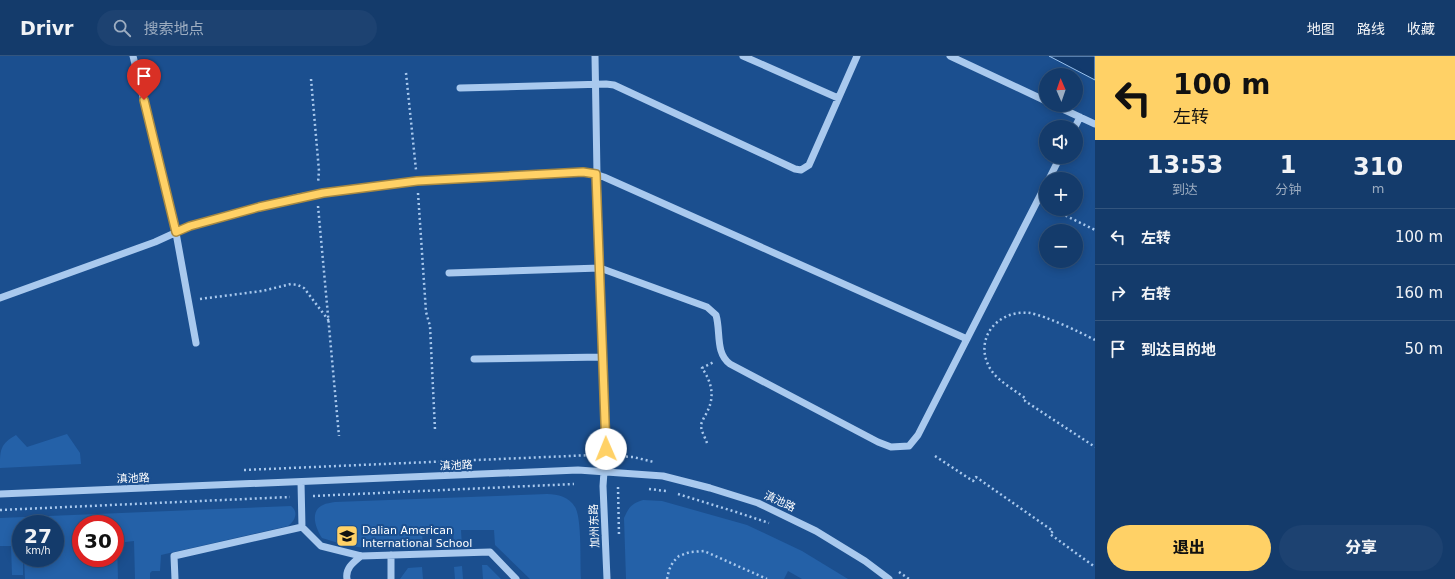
<!DOCTYPE html>
<html lang="zh">
<head>
<meta charset="utf-8">
<style>
  :root { --surface:#143b6b; --page:#1d4271; --text:#f1f3f6; --muted:#9dadc1; --line:#33557e; --accent:#ffd166 }
  body { margin:0; font-family:"DejaVu Sans","Noto Sans SC",sans-serif; background:var(--page); color:var(--text); height:100vh; display:flex; flex-direction:column; font-size:15px; white-space:nowrap }
  * { box-sizing:border-box; margin:0 }
  p { font-size:13px; color:var(--muted) }
  .icon { flex:none; width:22px; height:22px; fill:none; stroke:currentColor; stroke-width:2; stroke-linecap:round; stroke-linejoin:round }
  .map { position:relative; flex:1; overflow:hidden }
  .side { display:flex; flex-direction:column; background:var(--surface); width:360px }
  .side>* { flex:none }
  .guide { background:#ffd166; color:#111; overflow:hidden }
  .needle { width:26px; rotate:358deg }
  .tools { position:absolute; left:1039px; top:12px; display:grid; gap:8px }
  .tools a { display:grid; place-items:center; width:44px; height:44px; border-radius:50%; background:var(--surface); box-shadow:0 2px 10px #0003,0 0 0 1px var(--line); font-size:20px }
  .speed { position:absolute; left:12px; top:459px; display:flex; gap:8px; font-size:20px; font-weight:700; text-align:center }
  .speed>* { display:grid; place-content:center; width:52px; height:52px; border-radius:50%; background:var(--surface); box-shadow:0 2px 10px #0003,0 0 0 1px var(--line); line-height:1 }
  .speed small { font-size:10px; font-weight:400 }
  .speed .limit { border:6px solid #d22; background:#fff; color:#111 }
  .pin { position:absolute; display:grid; place-items:center; width:34px; height:34px; color:#fff; margin:-41px -17px; border-radius:50% 50% 50% 0; rotate:-45deg; box-shadow:0 0 4px #0007 }
  .pin .icon { rotate:45deg }
  .me { position:absolute; width:44px; margin:-22px; rotate:359deg; stroke-linejoin:round; filter:drop-shadow(0 0 3px #0008) }
  .turn { display:flex; align-items:center; gap:14px; height:84px; padding:0 12px; font-size:18px }
  .turn .icon { width:52px; height:52px; stroke-width:2.5 }
  .turn b { display:block; font-size:28px; line-height:34px }
  .eta { display:flex; justify-content:space-evenly; align-items:center; height:68px; text-align:center }
  .eta b { font-size:24px; font-weight:800; line-height:28px }
  .action { display:flex; gap:8px; margin-top:auto; padding:8px 12px }
  .action a { flex:1; height:46px; border-radius:24px; background:var(--accent); color:#111; font-size:16px; font-weight:800; line-height:46px; text-align:center }
  .action a+a { background:var(--page); color:var(--text) }
  ul { padding:0; list-style:none }
  li { display:flex; align-items:center; gap:12px; height:56px; padding:0 12px; border-top:1px solid var(--line) }
  li div { flex:1 }
  li b { display:block; font-size:15px }
  li em { font-style:normal }
  header { display:flex; align-items:center; gap:24px; box-sizing:border-box; height:56px; padding:0 20px; background:var(--surface); border-bottom:1px solid var(--line) }
  header strong { font-size:19px }
  nav { display:flex; gap:22px; margin-inline-start:auto; font-size:14px }
  .search { width:280px; height:36px; background:var(--page); display:flex; align-items:center; gap:10px; box-sizing:border-box; padding:0 14px; border-radius:22px; color:var(--muted); font-size:15px }
  main { display:flex; flex:1; min-height:0 }
  .map>svg:first-child { display:block }
  .green { fill:#2461a8; fill-rule:evenodd }
  .water { fill:#123a6d; stroke:#9cc4f0 }
  .lines { fill:none; stroke-linecap:round; stroke-linejoin:round }
  .path { stroke:#a9c9ee; stroke-width:2.5; stroke-dasharray:2 3; stroke-linecap:butt }
  .minor { stroke:#a9c9ee; stroke-width:7 }
  .route-casing { stroke:#a68842; stroke-width:10 }
  .route { stroke:#ffd166; stroke-width:7 }
  .labels { text-anchor:middle; stroke-width:4; stroke-linejoin:round; paint-order:stroke }
  .street-label { font-size:11px; fill:#fff; stroke:#1b4f8f }
  .poi-label { font-size:11px; fill:#fff; stroke:#1b4f8f; text-anchor:start }
</style>
</head>
<body>
<header>
<strong>Drivr</strong>
<div class="search"><svg class="icon" aria-label="search" viewBox="0 0 24 24"><circle cx="10" cy="10" r="6"/><path d="M15 15l6 6"/></svg>搜索地点</div>
<nav><a>地图</a><a>路线</a><a>收藏</a></nav>
</header>
<main>
<div class="map">
<svg width="1095" height="523" viewBox="0 0 1095 523">
  <rect width="100%" height="100%" fill="#1b4f8f"/>
  <path class="green" d="M67,378L80,397L81,408L0,412C0,394 0,388 16,379L27,391Z
    M547,438C558,438 569,441 575,451C582,462 580,507 581,523H530L495,489L494,474H461L462,490H454L453,475L422,476L423,491L371,493L345,489L322,482C316,473 309,455 323,449C326,447 331,447 335,446Z
    M643,444L662,445L747,469L802,495L848,523H802L788,515L784,523H626L624,462C629,451 631,448 643,444Z
    M291,450C299,456 295,465 288,470L161,499L160,515H152L150,517V523H135L134,485L117,487L118,523H25L24,502H55V468H21V502H23V519H12L11,490H0V462ZM81,468H115V502H81Z
    M482,509H487L501,523H483Z
    M462,510L463,523H455L454,511Z
    M422,511L423,523H400L408,512Z"/>
  <path class="water" d="M1049,0H1095V24Z"/>
  <g class="lines">
    <path class="path" d="M406,17L416,114
      M311,23L319,115L318,127
      M418,137L426,256L430,270L435,374
      M318,150L339,380
      M1052,153L1095,174
      M200,243L262,235L291,228L298,229L304,232L329,265
      M1095,284C1080,276 1046,260 1030,257C997,253 972,284 991,314C999,326 1015,334 1026,343L1025,345L1095,391
      M707,387C705,381 701,375 701,369C702,364 706,359 708,354C715,339 711,325 702,312L714,306
      M616,400L633,401L654,406
      M935,400L973,425L976,421L1053,475L1050,478L1095,511
      M244,414L593,399
      M618,431L619,480
      M649,433L666,435
      M678,438L736,456L769,467
      M313,440L574,428
      M0,454L290,441
      M899,516L909,523
      M667,523L669,514L673,506L679,500L690,496L704,495L767,523"/>
    <path class="minor" d="M133,0L176,177L196,287
      M595,0L597,118L606,387L603,430L607,523
      M743,0L838,42
      M950,0L1046,45
      M460,32L606,28L614,29L795,113L801,114L809,109L857,0
      M1054,49L1095,68
      M1075,71L1080,61
      M1049,123L1060,101
      M449,217L600,212L707,251L716,259C721,276 715,297 730,308L878,386L891,391L909,390L918,379L1046,128
      M0,242L155,186L190,170L299,141L323,137L417,125L583,116L592,117L604,121L967,283
      M474,303L603,301
      M301,426L302,471L321,490L361,500L490,496L516,523
      M0,438L578,414L663,420L710,432L758,447L816,475L865,505L889,523
      M175,523L174,500L302,471
      M347,523C345,512 354,506 361,500
      M391,523V499"/>
  </g>
  <g class="lines">
    <g class="route-casing">
      <path id="route" d="M144,44L176,176L190,170L259,151L323,137L417,125L583,116L596,118L606,393"/>
    </g>
    <use href="#route" class="route"/>
  </g>
  <defs>
    <g id="school-square" transform="scale(1.15)"><rect x="-9" y="-9" width="18" height="18" rx="4" fill="#ffd166" stroke="#1b4f8f"/><path d="M0-5L7-2L0 1L-7-2ZM-4 1L0 2.5L4 1V4Q0 6-4 4Z" fill="#111"/></g>
  </defs>
  <g fill-rule="evenodd">
    <use href="#school-square" x="347" y="480"/>
  </g>
  <g class="labels">
    <g class="street-label">
      <text transform="translate(456 409) rotate(-2)" y="4">滇池路</text>
      <text transform="translate(133 422) rotate(-2)" y="4">滇池路</text>
      <text transform="translate(780 445) rotate(25)" y="4">滇池路</text>
      <text transform="translate(594 470) rotate(-92)" y="4">加州东路</text>
    </g>
    <g class="poi-label">
      <text x="362" y="478">Dalian American<tspan x="362" dy="13">International School</tspan></text>
    </g>
  </g>
</svg>
<div class="tools">
<a><svg class="needle" viewBox="-14 -14 28 28"><path d="M0-13l5 13h-10z" fill="#e53935"/><path d="M0 13l5-13h-10z" fill="#9dadc1"/></svg></a>
<a><svg class="icon" aria-label="sound" viewBox="0 0 24 24"><path d="M4 9h4l5-4v14l-5-4H4zM17 9q2 3 0 6"/></svg></a>
<a>+</a>
<a>−</a>
</div>
<div class="speed"><div>27<small>km/h</small></div><div class="limit">30</div></div>
<div class="pin" style="left:144px;top:44px;background:#d93025"><svg class="icon" aria-label="arrive" viewBox="0 0 24 24"><path d="M6 21V4h12l-3 4 3 4H6"/></svg></div>
<svg class="me" style="left:606px;top:393px" viewBox="-20 -20 40 40"><circle r="19" fill="#fff"/><path d="M0-13L10 11 0 6-10 11z" fill="#ffd166"/></svg>
</div>
<section class="side">
<div class="guide">
<div class="turn"><svg class="icon" aria-label="left" viewBox="0 0 24 24"><path d="M17 20v-9H6M10 6l-5 5 5 5"/></svg><div><b>100 m</b>左转</div></div>
</div>
<div class="eta">
<div><b>13:53</b><p>到达</p></div>
<div><b>1</b><p>分钟</p></div>
<div><b>310</b><p>m</p></div>
</div>
<ul>
<li><svg class="icon" aria-label="left" viewBox="0 0 24 24"><path d="M17 20v-9H6M10 6l-5 5 5 5"/></svg><div><b>左转</b></div><em>100 m</em></li>
<li><svg class="icon" aria-label="right" viewBox="0 0 24 24"><path d="M7 20v-9h11M14 6l5 5-5 5"/></svg><div><b>右转</b></div><em>160 m</em></li>
<li><svg class="icon" aria-label="arrive" viewBox="0 0 24 24"><path d="M6 21V4h12l-3 4 3 4H6"/></svg><div><b>到达目的地</b></div><em>50 m</em></li>
</ul>
<div class="action"><a>退出</a><a>分享</a></div>
</section>
</main>
</body>
</html>
